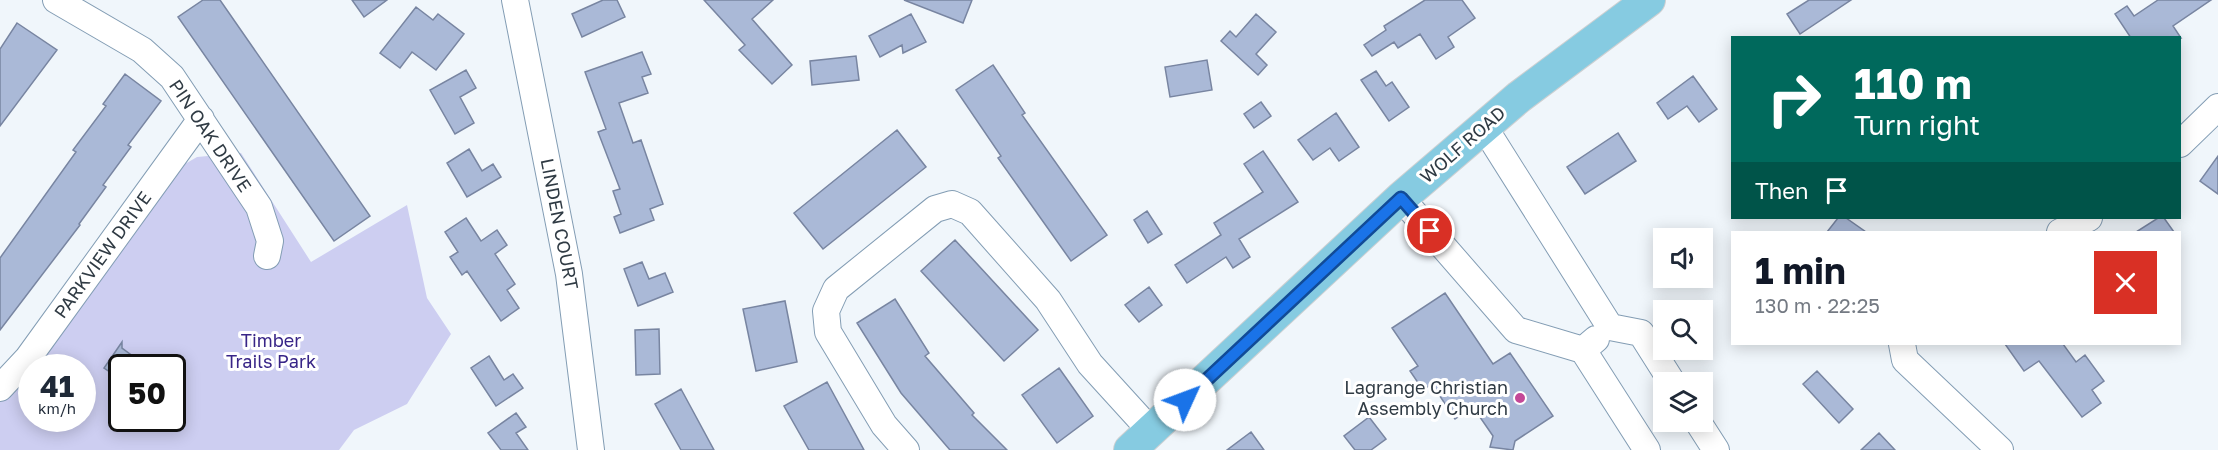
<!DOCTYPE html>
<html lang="en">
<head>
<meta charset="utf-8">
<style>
  :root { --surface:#fff; --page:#f6f6f7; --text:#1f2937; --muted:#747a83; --accent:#111827 }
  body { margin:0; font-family:"Golos Text",sans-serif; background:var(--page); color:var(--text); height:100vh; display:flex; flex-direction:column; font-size:22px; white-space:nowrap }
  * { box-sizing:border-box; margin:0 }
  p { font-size:20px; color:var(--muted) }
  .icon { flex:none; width:33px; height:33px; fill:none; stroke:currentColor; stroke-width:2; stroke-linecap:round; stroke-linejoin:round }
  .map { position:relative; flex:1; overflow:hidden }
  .panel { position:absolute; left:1731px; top:231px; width:450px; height:114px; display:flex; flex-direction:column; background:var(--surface); border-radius:0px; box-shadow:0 3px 15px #0003 }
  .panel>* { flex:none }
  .top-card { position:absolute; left:1731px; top:36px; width:450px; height:183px; border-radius:0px; box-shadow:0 3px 15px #0003; background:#00695c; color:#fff; overflow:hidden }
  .controls { position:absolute; left:1653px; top:228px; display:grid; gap:12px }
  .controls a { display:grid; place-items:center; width:60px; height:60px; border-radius:0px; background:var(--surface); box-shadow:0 3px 15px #0003; font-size:30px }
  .speed { position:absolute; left:18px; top:354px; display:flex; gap:12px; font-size:30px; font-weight:700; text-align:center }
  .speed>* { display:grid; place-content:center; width:78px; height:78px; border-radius:50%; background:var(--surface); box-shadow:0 3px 15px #0003; line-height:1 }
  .speed small { font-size:15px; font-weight:400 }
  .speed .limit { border:3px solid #111; border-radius:9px; background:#fff; color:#111 }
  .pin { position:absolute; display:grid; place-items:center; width:51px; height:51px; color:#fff; margin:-26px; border:3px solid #fff; border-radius:50%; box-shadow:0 2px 6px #0007 }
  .me { position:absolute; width:66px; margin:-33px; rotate:47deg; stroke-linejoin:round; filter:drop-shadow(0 0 4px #0008) }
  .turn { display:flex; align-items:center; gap:21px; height:126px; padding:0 24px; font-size:27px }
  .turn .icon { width:78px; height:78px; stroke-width:2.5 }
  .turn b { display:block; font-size:42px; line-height:51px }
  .then { display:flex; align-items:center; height:57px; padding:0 24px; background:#0003; gap:12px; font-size:22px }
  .round { display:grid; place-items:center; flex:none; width:63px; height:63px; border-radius:0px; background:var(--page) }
  .headline { display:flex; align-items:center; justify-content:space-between; height:102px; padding:0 24px }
  h1 { font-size:36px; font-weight:700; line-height:45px; color:var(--accent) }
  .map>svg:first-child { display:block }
  .green { fill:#cdcef1; fill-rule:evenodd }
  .building { fill:#aab9d7; stroke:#7885a1; stroke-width:1.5 }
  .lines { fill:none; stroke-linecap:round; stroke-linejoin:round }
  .minor-casing { stroke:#839db4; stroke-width:28 }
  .major-casing { stroke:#cdd0d2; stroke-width:34 }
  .minor { stroke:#fff; stroke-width:26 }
  .major { stroke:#86cbe1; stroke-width:32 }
  .route-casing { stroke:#114b97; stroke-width:15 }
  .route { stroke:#1a73e8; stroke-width:10 }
  .poi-dot { fill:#c44898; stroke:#fff; stroke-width:2 }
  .labels { text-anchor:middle; stroke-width:6; stroke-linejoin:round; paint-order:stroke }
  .street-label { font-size:18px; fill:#303b44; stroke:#fff }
  .park-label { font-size:18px; fill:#382587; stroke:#fff }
  .poi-label { font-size:18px; fill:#303b44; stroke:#fff; text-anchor:end }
</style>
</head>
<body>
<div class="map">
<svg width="2218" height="450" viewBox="0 0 2218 450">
  <rect width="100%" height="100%" fill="#f0f6fb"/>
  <path class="green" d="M241,153L311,262L407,205L427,298L451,334L407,404L354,430L339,450H0V402L31,375L32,418H82V368L37,367L185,164L197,157ZM122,368H172V418H122Z"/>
  <path class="building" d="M203,0H220L370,216L334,241L178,17Z
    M352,0H387L364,17Z
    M603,0H617L625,17L582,37L572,14Z
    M704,0H773L752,19L792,65L772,84L739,50L745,45Z
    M904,0H972L963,23Z
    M1425,0H1462L1475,18L1448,37L1454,47L1436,59L1420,34L1398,48L1394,42L1372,56L1364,45L1386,30L1384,26Z
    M1809,0H1851L1800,34L1787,14Z
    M2158,0H2211L2173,26L2181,38H2131L2115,14L2127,6L2134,16Z
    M416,7L433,20L438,14L464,34L436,70L412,52L400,68L380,53Z
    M911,14L926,42L903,53L902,45L880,57L869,36Z
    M1256,14L1276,32L1256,54L1267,65L1258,75L1221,41L1230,31L1236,37Z
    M17,23L57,50L0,126V49Z
    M642,52L651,74L642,77L648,93L619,103L633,143L641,140L663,204L650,209L654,220L620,233L614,217L621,214L613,191L620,189L598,132L606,129L585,72Z
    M856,56L859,80L812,85L810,61Z
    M1207,60L1212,90L1170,97L1165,67Z
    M993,65L1025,113L1022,115L1107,235L1071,261L998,158L1001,156L956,90Z
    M466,70L476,88L460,97L474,123L455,134L430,90Z
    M1376,71L1386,86L1392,82L1409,107L1389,121L1361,80Z
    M125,74L161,101L128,145L131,147L103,185L106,187L79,224L80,225L0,330V258L76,152L73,150L106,106L103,104Z
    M1693,76L1717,109L1699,122L1687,106L1668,119L1657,103Z
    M1261,102L1271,116L1254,128L1244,114Z
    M1336,113L1359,147L1339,161L1330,148L1313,160L1298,140Z
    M897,130L926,167L823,249L794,213Z
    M1618,133L1636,161L1585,194L1567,167Z
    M469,149L482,171L493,164L501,177L467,197L447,163Z
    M1263,151L1298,202L1239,239L1250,257L1233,268L1226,257L1187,283L1175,265L1221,235L1214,223L1263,192L1244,164Z
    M2218,156V194L2200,181Z
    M1147,211L1162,234L1148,243L1134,220Z
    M466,218L481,241L497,230L507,245L495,254L515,284L507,290L519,308L501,321L467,271L462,275L450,257L458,252L445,232Z
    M1838,218H1846L1866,232H1827Z
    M2158,218H2164L2174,232H2136Z
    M955,240L1038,330L1004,361L921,271Z
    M642,262L649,279L665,273L673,292L638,306L624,269Z
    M1149,287L1162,305L1139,322L1125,305Z
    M1445,293L1493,364L1510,353L1553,416L1515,441L1513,450L1490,447L1493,436L1473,407L1455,419L1432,384L1423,390L1410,371L1418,366L1392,328Z
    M895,299L929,353L925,356L974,413L972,415L1007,450H950L901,393L857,323Z
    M785,301L797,362L756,371L743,309Z
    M659,329L660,374L636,375L635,330Z
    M122,342V348L149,368H122V380L104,368Z
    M2005,344H2063L2076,362L2085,355L2104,381L2092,390L2101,403L2082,417L2039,361L2024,371Z
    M489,356L504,380L513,374L523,388L496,406L471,368Z
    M1059,368L1093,416L1057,443L1022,395Z
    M1817,371L1853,409L1839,423L1803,384Z
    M827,382L864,450H809L784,406Z
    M681,389L714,450H681L655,404Z
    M516,413L526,427L516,433L528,450H501L488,433Z
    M1369,417L1386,439L1371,450H1355L1344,436Z
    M1251,432L1264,450H1227Z
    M1879,433L1895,450H1861Z"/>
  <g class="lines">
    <g class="minor-casing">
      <path id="minor" d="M56,0L142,50L172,77L259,207L270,241L267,256
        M515,0L569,274L591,450
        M1484,127L1610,327L1641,333L1672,382
        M2180,144L2218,107
        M1401,198L1516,330L1583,350
        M2060,232L2089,218
        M1596,339L1583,350L1647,450
        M1902,344L1905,360L2000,450
        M0,388L28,358L201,119
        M1698,422L1716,450
        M906,450L884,425L828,332L826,311L836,289L935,209L952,204L970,212L1048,300L1090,364L1151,431"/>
    </g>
    <g class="major-casing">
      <path id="major" d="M1130,450L1401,198L1519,97L1649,0"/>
    </g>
    <use href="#minor" class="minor"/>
    <use href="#major" class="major"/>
  </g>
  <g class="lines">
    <g class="route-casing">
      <path id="route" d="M1185,400L1401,198L1430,231"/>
    </g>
    <use href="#route" class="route"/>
  </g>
  <circle class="poi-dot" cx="1520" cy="398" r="6"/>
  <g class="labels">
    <g class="street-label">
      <text transform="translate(210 136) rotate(56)" y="6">PIN OAK DRIVE</text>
      <text transform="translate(1463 145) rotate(-41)" y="6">WOLF ROAD</text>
      <text transform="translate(559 224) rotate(79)" y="6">LINDEN COURT</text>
      <text transform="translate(103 255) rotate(-54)" y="6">PARKVIEW DRIVE</text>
    </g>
    <g class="park-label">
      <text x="271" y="347">Timber<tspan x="271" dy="21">Trails Park</tspan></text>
    </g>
    <g class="poi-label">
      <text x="1508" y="394">Lagrange Christian<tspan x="1508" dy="21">Assembly Church</tspan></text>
    </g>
  </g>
</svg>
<div class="controls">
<a><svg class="icon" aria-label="sound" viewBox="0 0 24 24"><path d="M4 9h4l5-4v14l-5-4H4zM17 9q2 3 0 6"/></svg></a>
<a><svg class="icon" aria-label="search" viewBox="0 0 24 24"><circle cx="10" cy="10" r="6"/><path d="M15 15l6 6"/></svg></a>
<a><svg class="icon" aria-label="layers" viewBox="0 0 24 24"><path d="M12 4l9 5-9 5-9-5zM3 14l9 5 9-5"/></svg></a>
</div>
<div class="speed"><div>41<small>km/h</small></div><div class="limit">50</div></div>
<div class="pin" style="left:1430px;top:231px;background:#d93025"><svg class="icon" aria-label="arrive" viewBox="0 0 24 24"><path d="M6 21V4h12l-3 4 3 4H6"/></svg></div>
<svg class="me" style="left:1185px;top:400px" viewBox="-20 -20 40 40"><circle r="19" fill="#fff"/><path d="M0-13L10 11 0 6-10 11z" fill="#1a73e8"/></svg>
<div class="top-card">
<div class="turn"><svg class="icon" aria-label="right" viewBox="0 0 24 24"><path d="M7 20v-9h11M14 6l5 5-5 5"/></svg><div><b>110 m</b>Turn right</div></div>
<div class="then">Then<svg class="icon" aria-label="arrive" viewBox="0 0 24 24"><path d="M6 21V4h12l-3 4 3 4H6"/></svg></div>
</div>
<section class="panel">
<div class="headline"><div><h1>1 min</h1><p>130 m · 22:25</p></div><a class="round" style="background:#d93025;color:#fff"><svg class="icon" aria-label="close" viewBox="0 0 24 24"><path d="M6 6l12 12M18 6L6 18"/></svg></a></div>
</section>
</div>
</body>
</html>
